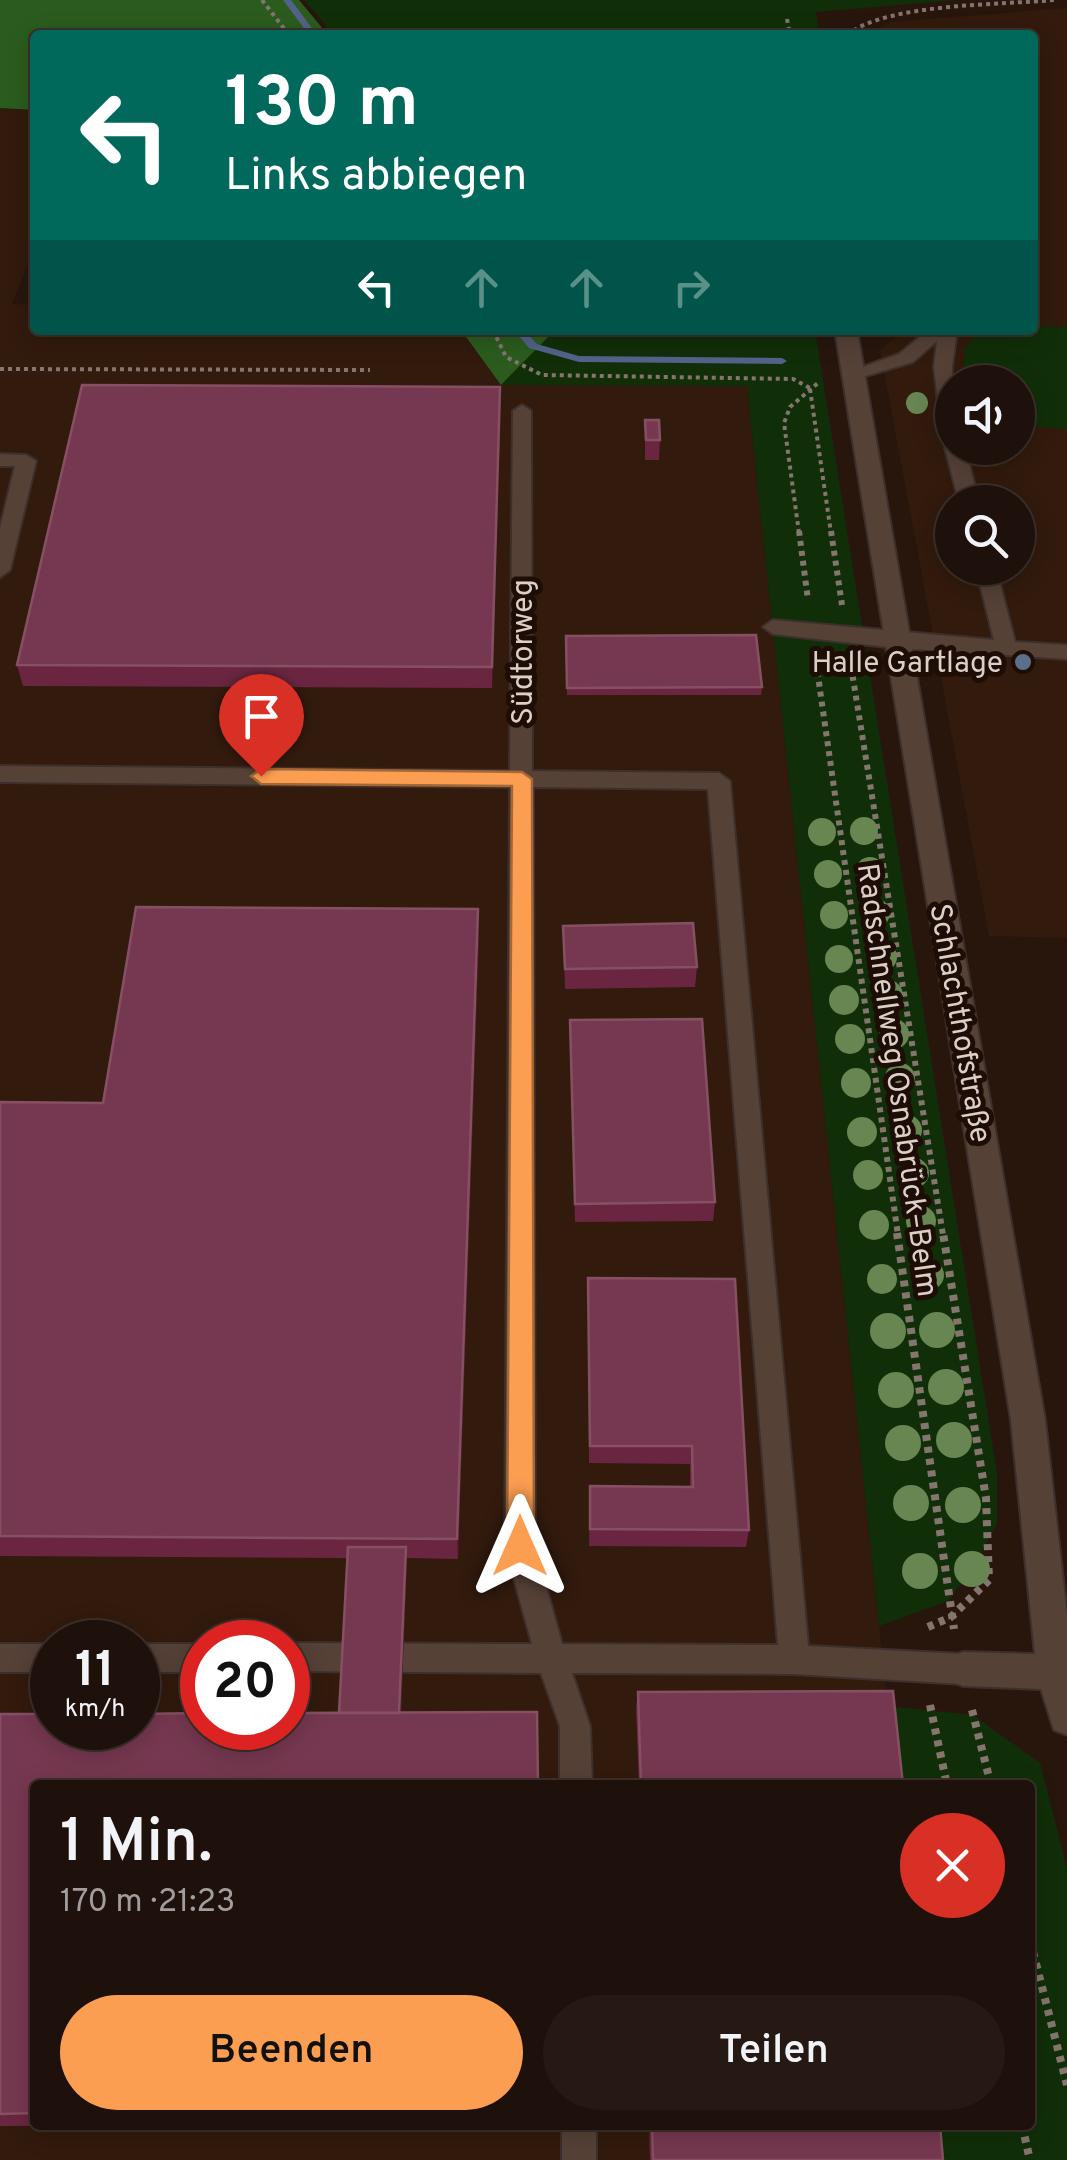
<!DOCTYPE html>
<html lang="de">
<head>
<meta charset="utf-8">
<style>
  :root { --surface:#1e100a; --page:#261913; --text:#f1f3f6; --muted:#a19d9c; --line:#3c302b; --accent:#fc9e52 }
  body { margin:0; font-family:Overpass,sans-serif; background:var(--page); color:var(--text); height:100vh; display:flex; flex-direction:column; font-size:38px; white-space:nowrap }
  * { box-sizing:border-box; margin:0 }
  p { font-size:32px; color:var(--muted) }
  .icon { flex:none; width:55px; height:55px; fill:none; stroke:currentColor; stroke-width:2; stroke-linecap:round; stroke-linejoin:round }
  .map { position:relative; flex:1; overflow:hidden }
  .details { position:absolute; left:30px; top:1780px; width:1005px; height:350px; display:flex; flex-direction:column; background:var(--surface); border-radius:10px; box-shadow:0 5px 25px #0003,0 0 0 2px var(--line) }
  .details>* { flex:none }
  .guide { position:absolute; left:30px; top:30px; width:1008px; height:305px; border-radius:10px; box-shadow:0 5px 25px #0003,0 0 0 2px var(--line); background:#00695c; color:#fff; overflow:hidden }
  .tools { position:absolute; left:935px; top:365px; display:grid; gap:20px }
  .tools a { display:grid; place-items:center; width:100px; height:100px; border-radius:50%; background:var(--surface); box-shadow:0 5px 25px #0003,0 0 0 2px var(--line); font-size:50px }
  .speed { position:absolute; left:30px; top:1620px; display:flex; gap:20px; font-size:50px; font-weight:700; text-align:center }
  .speed>* { display:grid; place-content:center; width:130px; height:130px; border-radius:50%; background:var(--surface); box-shadow:0 5px 25px #0003,0 0 0 2px var(--line); line-height:1 }
  .speed small { font-size:25px; font-weight:400 }
  .speed .limit { border:15px solid #d22; background:#fff; color:#111 }
  .pin { position:absolute; display:grid; place-items:center; width:85px; height:85px; color:#fff; margin:-102px -42px; border-radius:50% 50% 50% 0; rotate:-45deg; box-shadow:0 0 10px #0007 }
  .pin .icon { rotate:45deg }
  .me { position:absolute; width:110px; margin:-55px; rotate:0deg; stroke-linejoin:round; filter:drop-shadow(0 0 8px #0008) }
  .turn { display:flex; align-items:center; gap:35px; height:210px; padding:0 30px; font-size:45px }
  .turn .icon { width:130px; height:130px; stroke-width:2.5 }
  .turn b { display:block; font-size:70px; line-height:85px }
  .lanes { display:flex; align-items:center; height:95px; padding:0 30px; background:#0003; justify-content:center; gap:50px; direction:ltr }
  .lanes .off { opacity:.35 }
  .round { display:grid; place-items:center; flex:none; width:105px; height:105px; border-radius:52px; background:var(--page) }
  .overview { display:flex; align-items:center; justify-content:space-between; height:170px; padding:0 30px }
  h1 { font-size:60px; font-weight:600; line-height:75px }
  .button { display:flex; gap:20px; margin-top:auto; padding:20px 30px }
  .button a { flex:1; height:115px; border-radius:60px; background:var(--accent); color:#111; font-size:40px; font-weight:600; line-height:115px; text-align:center }
  .button a+a { background:var(--page); color:var(--text) }
  .map>svg:first-child { display:block }
  .built { fill:#321a0d; fill-rule:evenodd }
  .green { fill:#102f08 }
  .forest { fill:#2b5c1e }
  .lines { fill:none; stroke-linecap:round; stroke-linejoin:round }
  .stream { fill:#536289; fill-rule:evenodd }
  .lane-casing { stroke:#3d302c; stroke-width:4 }
  .street-casing { stroke:#3d302c; stroke-width:4 }
  .path-far2 { stroke:#84756e; stroke-width:4; stroke-dasharray:4 4; stroke-linecap:butt }
  .path-far1 { stroke:#84756e; stroke-width:6; stroke-dasharray:5 5; stroke-linecap:butt }
  .path { stroke:#84756e; stroke-width:8; stroke-dasharray:6 6; stroke-linecap:butt }
  .lane { fill:#564137; fill-rule:evenodd }
  .street { fill:#564137; fill-rule:evenodd }
  .tree { fill:#678652 }
  .wall { fill:#6a2641 }
  .shaded-wall { fill:#4a1826 }
  .building { fill:#763850; stroke:#865063; stroke-width:2.5 }
  .route { fill:#fc9e52; stroke:#a46735; stroke-width:2.5 }
  .service-dot { fill:#5c6f8a; stroke:#1e0d05; stroke-width:4 }
  .labels { text-anchor:middle; stroke-width:10; stroke-linejoin:round; paint-order:stroke }
  .street-label { font-size:30px; fill:#dccfc9; stroke:#1e0d05 }
  .poi-label { font-size:30px; fill:#dccfc9; stroke:#1e0d05; text-anchor:end }
</style>
</head>
<body>
<div class="map">
<svg width="1067" height="2160" viewBox="0 0 1067 2160">
  <rect width="100%" height="100%" fill="#28160d"/>
  <path class="built" d="M1067,8V938L989,936L880,350L904,330H1032V35H865L891,22ZM952,382H1018V448H952ZM952,502H1018V568H952Z
    M0,108L35,110V245L12,304L35,305V330H461L501,385L747,386L896,1785H35V2125H932L936,2160H0ZM52,1642H138V1728H52ZM202,1642H288V1728H202Z"/>
  <path class="green" d="M304,0H956L816,12L819,35H334Z
    M1033,326L1067,327V429L1018,425V382H963L965,348L979,331L1032,330Z
    M555,330H815L997,1473V1524L972,1569L948,1601L879,1626L747,386L501,385Z
    M887,1706L973,1715L1040,1763L1067,1868V2160H936L932,2125H1030V1785H896Z"/>
  <path class="forest" d="M0,0H299L328,35H35V110L0,108Z
    M461,330H555L501,385Z"/>
  <g class="lines">
    <path class="stream" d="M283,0H291L317,35H309Z
      M514,330H524L537,344L579,356L782,358L787,361L782,364L579,362L529,348Z"/>
    <g class="lane-casing">
      <path id="lane" d="M928,330H957L952,367V443L942,437L934,367L937,341L913,362L852,380L843,374L899,354Z
        M522,405L531,411L532,771L719,773L730,781L808,1646L963,1654L974,1659L978,1669L974,1679L963,1684L794,1674L572,1673L590,1726L592,1785H560V1726L541,1673L288,1671V1643L532,1644L505,1546L510,787L0,782V766L510,771L513,411ZM533,787L708,789L778,1645L562,1644L535,1546Z
        M952,443V448H965L979,502H959L945,448Z
        M0,454L26,455L36,461L10,570L0,577V528L15,466H0Z
        M976,568H996L1015,642L1067,645V659L896,648L773,634L763,627L773,620L994,640Z
        M0,1644H52V1672H0Z
        M138,1644H202V1672H138Z
        M562,2125H596V2160H562Z"/>
    </g>
    <g class="street-casing">
      <path id="street" d="M835,330H857L1045,1420L1067,1616V1735L1054,1730L1041,1689L963,1686L950,1681L945,1669L950,1657L963,1652L1035,1654L1011,1420Z"/>
    </g>
    <path class="path-far2" d="M262,0L289,35
      M787,19L790,35
      M847,35C887,3 1000,5 1054,0
      M493,330L506,357L542,375L793,379L810,388
      M0,369L370,370
      M810,389L831,533
      M799,533L784,423L790,407L818,383"/>
    <path class="path-far1" d="M799,531L808,600
      M831,531L842,605
      M816,662L898,1235
      M851,666L943,1235"/>
    <path class="path" d="M897,1233L954,1629
      M928,1627L951,1617L989,1580L986,1498L943,1233
      M930,1705L947,1785
      M972,1710L991,1785
      M1030,1940L1067,2085
      M1022,2125L1030,2160"/>
    <use href="#lane" class="lane"/>
    <use href="#street" class="street"/>
  </g>
  <g class="tree">
    <circle cx="917" cy="403" r="11"/>
    <circle cx="864" cy="831" r="14"/>
    <circle cx="822" cy="832" r="14"/>
    <circle cx="870" cy="871" r="14"/>
    <circle cx="828" cy="874" r="14"/>
    <circle cx="876" cy="913" r="14"/>
    <circle cx="834" cy="915" r="14"/>
    <circle cx="883" cy="957" r="14"/>
    <circle cx="839" cy="959" r="14"/>
    <circle cx="888" cy="995" r="15"/>
    <circle cx="844" cy="1000" r="15"/>
    <circle cx="894" cy="1034" r="15"/>
    <circle cx="850" cy="1039" r="15"/>
    <circle cx="900" cy="1078" r="15"/>
    <circle cx="856" cy="1083" r="15"/>
    <circle cx="907" cy="1130" r="15"/>
    <circle cx="862" cy="1132" r="15"/>
    <circle cx="914" cy="1173" r="15"/>
    <circle cx="868" cy="1175" r="15"/>
    <circle cx="921" cy="1221" r="15"/>
    <circle cx="874" cy="1225" r="15"/>
    <circle cx="929" cy="1275" r="15"/>
    <circle cx="882" cy="1279" r="15"/>
    <circle cx="937" cy="1330" r="18"/>
    <circle cx="888" cy="1331" r="18"/>
    <circle cx="946" cy="1387" r="18"/>
    <circle cx="896" cy="1390" r="18"/>
    <circle cx="954" cy="1440" r="18"/>
    <circle cx="903" cy="1443" r="18"/>
    <circle cx="911" cy="1503" r="18"/>
    <circle cx="963" cy="1505" r="18"/>
    <circle cx="972" cy="1569" r="18"/>
    <circle cx="920" cy="1571" r="18"/>
  </g>
  <path class="wall" d="M500,387L492,688L23,686L17,665Z
    M645,420L660,440L659,460H645Z
    M566,636L762,687L761,695H567Z
    M563,926L697,967L695,987L565,989Z
    M479,933L458,1559L407,1558L401,1713L35,1785V2125H332L0,2126V1714L339,1713L347,1558L0,1556V1102L103,1103Z
    M570,1020L715,1202L713,1221L575,1222Z
    M588,1278L749,1530L746,1547L589,1546L590,1486L690,1487V1464L589,1463Z
    M638,1692L903,1785H639L636,1707Z
    M649,2125H940L943,2160H650Z"/>
  <path class="shaded-wall" d="M500,387L501,407L492,688V667Z
    M478,909L479,933L458,1559L457,1539Z
    M406,1547L407,1559L400,1731L399,1720Z"/>
  <path class="building" d="M82,385L500,387L492,667L17,665Z
    M645,420H659L660,440H646Z
    M756,635L762,687L567,688L566,636Z
    M136,907L478,909L457,1539L0,1536V1102L103,1103Z
    M693,923L697,967L565,969L563,926Z
    M702,1019L715,1202L575,1204L570,1020Z
    M588,1278L735,1279L749,1530L590,1529V1486L693,1487L692,1446H590Z
    M348,1547H406L399,1713H339Z
    M893,1691L903,1785H641L638,1692Z
    M537,1712L538,1785H35V2113L0,2114V1714H52V1728H138V1714L202,1713V1728H288V1713Z
    M652,2125H940L943,2160H653Z"/>
  <path class="route" d="M261,769L522,772L532,779L534,1546L530,1555L520,1558L511,1555L507,1546L512,786L261,784L251,776Z"/>
  <circle class="service-dot" cx="1023" cy="662" r="10"/>
  <g class="labels">
    <g class="street-label">
      <text transform="translate(522 652) rotate(-90)" y="10">Südtorweg</text>
      <text transform="translate(961 1023) rotate(80)" y="10">Schlachthofstraße</text>
      <text transform="translate(898 1080) rotate(82)" y="10">Radschnellweg Osnabrück–Belm</text>
    </g>
    <g class="poi-label">
      <text x="1003" y="672">Halle Gartlage</text>
    </g>
  </g>
</svg>
<div class="tools">
<a><svg class="icon" aria-label="sound" viewBox="0 0 24 24"><path d="M4 9h4l5-4v14l-5-4H4zM17 9q2 3 0 6"/></svg></a>
<a><svg class="icon" aria-label="search" viewBox="0 0 24 24"><circle cx="10" cy="10" r="6"/><path d="M15 15l6 6"/></svg></a>
</div>
<div class="speed"><div>11<small>km/h</small></div><div class="limit">20</div></div>
<div class="pin" style="left:261px;top:776px;background:#d93025"><svg class="icon" aria-label="arrive" viewBox="0 0 24 24"><path d="M6 21V4h12l-3 4 3 4H6"/></svg></div>
<svg class="me" style="left:520px;top:1546px" viewBox="-20 -20 40 40"><path d="M0-17L14 15 0 8-14 15z" fill="#fc9e52" stroke="#fff" stroke-width="4"/></svg>
<div class="guide">
<div class="turn"><svg class="icon" aria-label="left" viewBox="0 0 24 24"><path d="M17 20v-9H6M10 6l-5 5 5 5"/></svg><div><b>130 m</b>Links abbiegen</div></div>
<div class="lanes"><svg class="icon" aria-label="left" viewBox="0 0 24 24"><path d="M17 20v-9H6M10 6l-5 5 5 5"/></svg><svg class="icon off" aria-label="ahead" viewBox="0 0 24 24"><path d="M12 20V5M6 11l6-6 6 6"/></svg><svg class="icon off" aria-label="ahead" viewBox="0 0 24 24"><path d="M12 20V5M6 11l6-6 6 6"/></svg><svg class="icon off" aria-label="right" viewBox="0 0 24 24"><path d="M7 20v-9h11M14 6l5 5-5 5"/></svg></div>
</div>
<section class="details">
<div class="overview"><div><h1>1 Min.</h1><p>170 m · 21:23</p></div><a class="round" style="background:#d93025;color:#fff"><svg class="icon" aria-label="close" viewBox="0 0 24 24"><path d="M6 6l12 12M18 6L6 18"/></svg></a></div>
<div class="button"><a>Beenden</a><a>Teilen</a></div>
</section>
</div>
</body>
</html>
